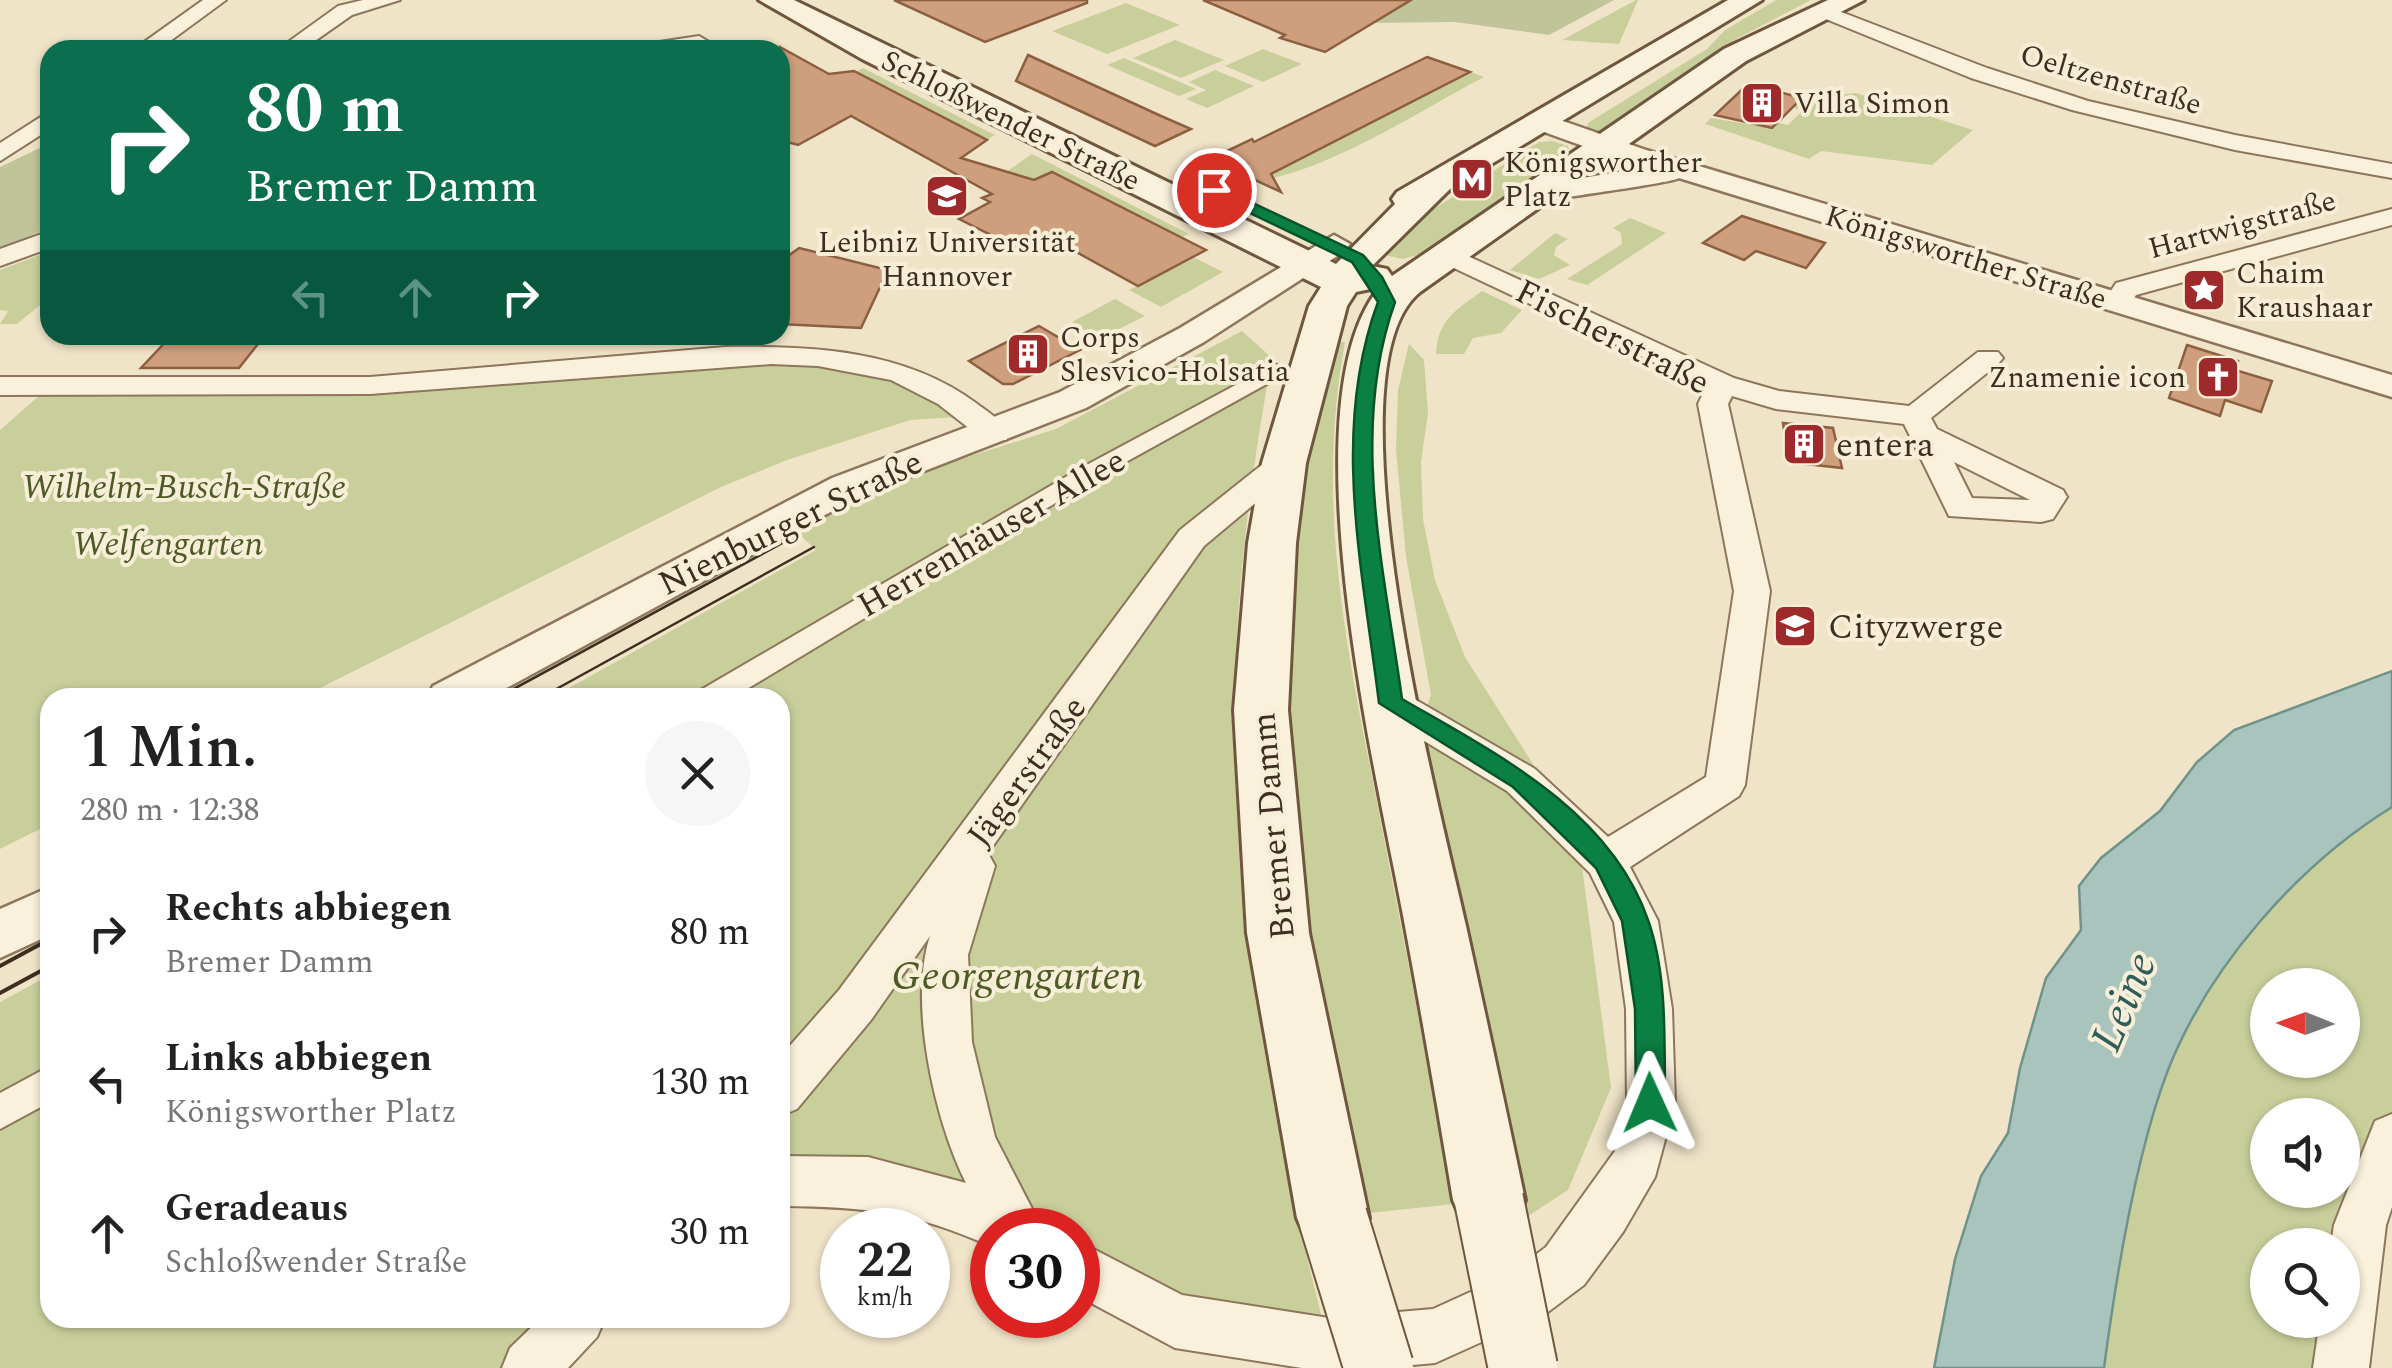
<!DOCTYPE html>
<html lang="de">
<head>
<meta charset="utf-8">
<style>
  :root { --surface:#fff; --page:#f6f6f6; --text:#222; --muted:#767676 }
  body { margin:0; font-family:Spectral,serif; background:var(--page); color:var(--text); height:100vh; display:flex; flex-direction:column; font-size:38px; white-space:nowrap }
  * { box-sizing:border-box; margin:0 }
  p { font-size:32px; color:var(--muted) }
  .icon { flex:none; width:55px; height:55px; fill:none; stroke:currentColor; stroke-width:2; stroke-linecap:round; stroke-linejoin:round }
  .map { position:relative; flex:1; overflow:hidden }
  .details { position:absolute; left:40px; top:688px; width:750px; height:640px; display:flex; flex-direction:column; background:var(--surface); border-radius:30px; box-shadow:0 2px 8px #0004 }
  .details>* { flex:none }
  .top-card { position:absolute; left:40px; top:40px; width:750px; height:305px; border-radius:30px; box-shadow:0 2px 8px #0004; background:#0b6e4f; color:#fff; overflow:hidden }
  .needle { width:65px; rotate:271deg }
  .fabs { position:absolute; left:2250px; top:968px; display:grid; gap:20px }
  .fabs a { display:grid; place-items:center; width:110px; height:110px; border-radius:50%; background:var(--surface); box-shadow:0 2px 8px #0004; font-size:50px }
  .speed { position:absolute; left:820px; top:1208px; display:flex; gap:20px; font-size:50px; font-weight:700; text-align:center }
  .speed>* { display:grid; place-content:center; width:130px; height:130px; border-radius:50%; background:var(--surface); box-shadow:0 2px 8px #0004; line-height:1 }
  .speed small { font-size:25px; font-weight:400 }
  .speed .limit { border:15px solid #d22; background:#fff; color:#111 }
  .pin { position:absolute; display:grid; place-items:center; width:85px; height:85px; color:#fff; margin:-42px; border:5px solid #fff; border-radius:50%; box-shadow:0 2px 10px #0007 }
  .me { position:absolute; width:110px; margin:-55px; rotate:359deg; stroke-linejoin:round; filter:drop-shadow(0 0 8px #0008) }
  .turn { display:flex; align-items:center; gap:35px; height:210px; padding:0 40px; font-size:45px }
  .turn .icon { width:130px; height:130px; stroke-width:2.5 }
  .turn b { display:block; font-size:70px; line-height:85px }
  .lanes { display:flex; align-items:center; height:95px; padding:0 40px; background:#0003; justify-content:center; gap:50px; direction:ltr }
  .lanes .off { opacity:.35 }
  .round { display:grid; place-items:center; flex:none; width:105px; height:105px; border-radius:52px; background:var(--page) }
  .summary { display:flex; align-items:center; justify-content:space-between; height:170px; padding:0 40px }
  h1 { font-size:60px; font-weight:600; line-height:75px }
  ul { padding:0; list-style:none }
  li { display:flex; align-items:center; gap:30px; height:150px; padding:0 40px }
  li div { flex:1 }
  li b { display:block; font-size:38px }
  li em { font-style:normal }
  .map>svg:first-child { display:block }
  .green { fill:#c9cf9b; fill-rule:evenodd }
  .cemetery { fill:#bfc49a }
  .water { fill:#a9c4bc; stroke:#6f938a; stroke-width:2.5 }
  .building { fill:#cf9f7d; stroke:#8d5f41; stroke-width:2.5 }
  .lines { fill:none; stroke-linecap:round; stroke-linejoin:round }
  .pedestrian-casing { stroke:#8d765c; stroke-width:4 }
  .minor-casing { stroke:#8d765c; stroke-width:4 }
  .tertiary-casing { stroke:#8d765c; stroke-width:5 }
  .secondary-casing { stroke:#6f573f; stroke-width:6 }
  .pedestrian { fill:#faf1dc; fill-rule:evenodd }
  .minor { fill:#faf1dc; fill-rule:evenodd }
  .tertiary { fill:#faf1dc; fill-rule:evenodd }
  .secondary { fill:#faf1dc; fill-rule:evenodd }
  .tram-far1 { stroke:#3d2e20; stroke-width:2.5 }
  .tram { stroke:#3d2e20; stroke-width:4 }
  .secondary-bridge-casing { stroke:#6f573f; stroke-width:72; stroke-linecap:butt }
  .secondary-bridge { stroke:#faf1dc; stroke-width:68 }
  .route { fill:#0b8043; stroke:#07532c; stroke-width:2.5 }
  .labels { text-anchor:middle; stroke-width:8; stroke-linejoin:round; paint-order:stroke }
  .far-street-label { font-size:30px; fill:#3d2e20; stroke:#f7eed8 }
  .far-poi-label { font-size:30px; fill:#3d2e20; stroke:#f7eed8; text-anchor:start }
  .street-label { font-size:35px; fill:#3d2e20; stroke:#f7eed8 }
  .poi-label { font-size:35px; fill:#3d2e20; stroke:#f7eed8; text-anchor:start }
  .park-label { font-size:35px; font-style:italic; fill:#4d5a26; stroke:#f7eed8 }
  .near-park-label { font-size:42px; font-style:italic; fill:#4d5a26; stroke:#f7eed8 }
  .near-water-label { font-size:45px; font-style:italic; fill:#2f5d5a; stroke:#f7eed8 }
</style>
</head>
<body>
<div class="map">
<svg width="2392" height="1368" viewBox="0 0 2392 1368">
  <rect width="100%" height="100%" fill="#f0e4c8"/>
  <path class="green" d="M1638,0L1619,44L1562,40L1636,0Z
    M1776,0H1811L1738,38L1598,134L1586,132L1588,123L1707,49L1725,30Z
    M1126,3L1180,25L1107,54L1052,31Z
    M1175,40L1224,60L1181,78L1133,58Z
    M1263,49L1302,64L1263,82L1225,66Z
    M1124,58L1196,89L1179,96L1107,65Z
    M863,68L995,135L987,140L855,72Z
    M1215,70L1254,86L1207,108L1186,99L1206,90L1189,82Z
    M1470,72L1484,77C1422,109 1305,187 1237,181C1225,180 1213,172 1202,167L1215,161L1258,181Z
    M1856,93L1973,130L1932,165L1821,151L1809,159L1705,124L1711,118L1772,128L1778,123L1788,125L1802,111L1793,107L1802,98Z
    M1553,141L1568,146L1569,154L1422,254L1402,259L1385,255L1384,248L1421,217L1539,142Z
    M1032,154L1189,234L1183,237L1006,172Z
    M1630,218L1666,233L1587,285L1567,279L1622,244L1621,233L1613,228Z
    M1555,233L1568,239L1556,247L1554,255L1570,265L1539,279L1510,270Z
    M50,251V297L17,324H0L8,311L0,310V270Z
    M1195,258L1223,272L1161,307L1129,290Z
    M1482,291L1522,310L1501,333L1473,338L1464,354H1436C1438,319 1455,311 1482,291Z
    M1115,299L1145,316L1099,339L1072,322Z
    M1242,331L1272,358C1251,473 1235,593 1235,711C1234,924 1275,1139 1329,1345L1175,1321L1078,1267V1230H1013L780,1181V698H551L816,550L795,530L896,480L1056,429Z
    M1330,342H1345C1314,512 1349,657 1381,823C1406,950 1430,1077 1454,1204L1369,1213C1342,1102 1314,991 1298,878C1280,756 1285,635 1299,513C1306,455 1310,398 1330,342Z
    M1409,344L1424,360L1428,413L1421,462L1423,519L1435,580L1465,657L1578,835L1611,1088L1568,1190L1522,1220L1415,739L1431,695L1406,557L1396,450L1398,390Z
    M707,360L862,364L974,416L910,420L787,460L721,487L302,697L50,698V824L0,849V430L48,388L224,389Z
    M2392,807V1138L2341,1368H2104C2116,1277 2135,1156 2168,1070C2209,966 2298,865 2392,807ZM2268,985H2342V1060H2268ZM2268,1115H2342V1190H2268ZM2268,1245H2342V1320H2268Z
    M50,975V1318H578L530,1368H0V1002Z"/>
  <path class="cemetery" d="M1411,0H1614L1549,35L1455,22L1372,23Z
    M50,143V227L0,249V167Z"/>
  <path class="water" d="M2392,671V807C2298,865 2209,966 2168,1070C2135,1156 2116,1277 2104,1368H1934L1955,1259L1981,1176L2008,1133L2020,1068L2046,978L2081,930L2079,886L2101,858L2160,811L2197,762L2234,730Z"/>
  <path class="building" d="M894,0H1087V3L985,42Z
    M1203,0H1411L1325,52L1280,38L1285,35Z
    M780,47L829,74L854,71L987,140L961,158L1034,180L1052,172L1206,250L1138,286L1049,237L1021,250L959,219L990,202L982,198L992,194L851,116L798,145L780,140Z
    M1028,55L1161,116L1191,129L1155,146L1016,81Z
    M1427,57L1470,72L1271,174L1281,192L1210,159L1252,139L1254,142Z
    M1748,84L1802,98L1772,128L1715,115Z
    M1742,216L1785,230L1825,243L1806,268L1756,251L1744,260L1703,243Z
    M799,248L888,270L861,328L780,324V262Z
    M1039,326L1080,350L1013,384H1003L969,361Z
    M172,335H265L239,368H141Z
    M2187,345L2238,361L2235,370L2272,381L2261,412L2225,400L2220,416L2169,398Z
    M1783,423L1833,428L1842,468L1789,462Z"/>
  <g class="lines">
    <g class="pedestrian-casing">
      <path id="pedestrian" d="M1275,364L1286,370L1283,375L1097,478L732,698H695L699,691L1081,468Z
        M50,1066V1102L0,1129V1093Z"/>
    </g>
    <g class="minor-casing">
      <path id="minor" d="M203,0H226L158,50H133Z
        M363,0H400L352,15L302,50H277L338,6Z
        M1823,5L1987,68L2088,101L2235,135L2392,164V178L2235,150L2072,110L1971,78L1816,15L1813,11Z
        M699,36L709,42L706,46L635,50L646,44Z
        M50,111V129L0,161V143Z
        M2392,209V225L2136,295L2127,309L2117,311L2103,303L2116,283Z
        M50,231V248L0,266V249Z
        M1448,247L1734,378L1779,391L1909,406L1978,352H1998L2003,358L1998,364L1931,418L1937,429L2063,490L2067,497L2053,519L2041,522L1949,516L1904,424L1776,409L1732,396L1728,404L1770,591L1745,785L1739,796L1630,867L1658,921L1672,1009L1675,1103L1655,1177L1623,1232L1584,1285L1548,1312L1435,1363L1379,1368H1302L1175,1348L1078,1296V1241L1182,1295L1329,1318L1433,1309L1510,1274L1546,1247L1615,1151L1627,1103L1626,1009L1614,922L1590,873L1507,791L1378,713L1372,703L1378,693L1391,689L1404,693L1535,769L1608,837L1706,777L1734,591L1698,404L1706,387L1439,261L1435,255L1439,249ZM1954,462L2030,500L1972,498Z
        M725,347C812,346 903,349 976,403C988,412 1002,421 1011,433L1006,440H984L938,404L891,380L818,366L771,364L370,394L0,395V377H370Z
        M1284,453L1295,456L1300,463L1295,470L1204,546L988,853L995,866L968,955L972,1042L995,1137L1043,1230H992V1247C913,1211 866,1207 780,1206V1156L868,1157L966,1183C935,1122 908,1003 930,936L871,1020L797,1109L780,1116V1057L839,990L1180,530L1273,456Z
        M2392,1114V1207L2386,1225L2369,1368H2313L2320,1320H2342V1245H2331L2334,1225L2375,1121Z
        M541,1318H605L597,1337L568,1368H502L510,1348Z"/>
    </g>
    <g class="tertiary-casing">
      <path id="tertiary" d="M1543,114L1646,150L2392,375V397L1679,178C1672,183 1563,197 1543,201L1532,198L1528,192L1532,186L1644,168L1533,128L1529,122L1533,116Z
        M1334,235L1350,244L1345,251L1204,342L1086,408L860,496L488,698H427L433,686L832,478L1060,392L1180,328Z
        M50,887V935L0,958V909Z"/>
    </g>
    <g class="secondary-casing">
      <path id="secondary" d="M759,0H794L1336,264L1395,204L1392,199L1397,192L1728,0H1762L1450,189L1372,266L1387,269L1392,276L1724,49L1828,0H1864L1746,61L1420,292C1324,369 1441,813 1466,926C1486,1017 1506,1109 1525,1200L1514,1225L1489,1236L1464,1225L1453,1200C1437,1103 1420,1006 1402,910C1376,771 1286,399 1380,287L1356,292L1347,306L1306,463L1296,543L1288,710L1309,933L1369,1218L1358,1243L1333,1254L1308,1243L1297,1218L1247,933L1234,710L1248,543L1262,463L1309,306L1321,287L862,59Z"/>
    </g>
    <use href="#pedestrian" class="pedestrian"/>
    <use href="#minor" class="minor"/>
    <use href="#tertiary" class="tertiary"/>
    <use href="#secondary" class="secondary"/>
    <path class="tram-far1" d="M497,698L799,534
      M540,698L814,547"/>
    <path class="tram" d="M0,966L50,939
      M0,993L50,966"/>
    <g class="secondary-bridge-casing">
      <path id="secondary-bridge" d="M1489,1200L1523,1368
        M1333,1218L1379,1368"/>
    </g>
    <use href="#secondary-bridge" class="secondary-bridge"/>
  </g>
  <path class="route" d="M1208,187H1219L1363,255L1382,277L1395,302C1349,430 1384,568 1402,699C1495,753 1610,810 1648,920C1668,976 1664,1044 1665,1103L1661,1113L1650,1117L1640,1113L1636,1103L1635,1009L1622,921L1596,868L1513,787L1379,703C1363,571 1330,431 1378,302L1352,262L1208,193Z"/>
  <defs>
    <g id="building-square" transform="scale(2.25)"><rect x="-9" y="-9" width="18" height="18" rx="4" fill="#9e2a2b" stroke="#f7eed8"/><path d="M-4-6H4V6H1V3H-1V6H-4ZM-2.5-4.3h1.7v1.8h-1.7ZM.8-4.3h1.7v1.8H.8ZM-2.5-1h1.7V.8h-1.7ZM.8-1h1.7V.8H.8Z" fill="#fff"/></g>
    <g id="metro-square" transform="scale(2.25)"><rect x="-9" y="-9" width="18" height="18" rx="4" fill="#9e2a2b" stroke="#f7eed8"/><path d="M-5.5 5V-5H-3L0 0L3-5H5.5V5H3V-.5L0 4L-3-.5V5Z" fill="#fff"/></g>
    <g id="university-square" transform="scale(2.25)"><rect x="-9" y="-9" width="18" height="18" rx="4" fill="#9e2a2b" stroke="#f7eed8"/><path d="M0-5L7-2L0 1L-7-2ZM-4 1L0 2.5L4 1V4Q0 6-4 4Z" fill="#fff"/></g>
    <g id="sight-square" transform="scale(2.25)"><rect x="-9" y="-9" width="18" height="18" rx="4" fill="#9e2a2b" stroke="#f7eed8"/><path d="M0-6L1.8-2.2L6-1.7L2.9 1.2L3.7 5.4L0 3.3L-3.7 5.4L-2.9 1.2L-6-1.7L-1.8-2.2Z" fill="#fff"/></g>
    <g id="church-square" transform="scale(2.25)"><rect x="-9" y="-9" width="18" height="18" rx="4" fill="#9e2a2b" stroke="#f7eed8"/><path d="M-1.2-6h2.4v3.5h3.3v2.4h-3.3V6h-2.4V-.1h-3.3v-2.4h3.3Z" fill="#fff"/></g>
    <g id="school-square" transform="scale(2.25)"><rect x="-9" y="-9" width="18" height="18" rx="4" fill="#9e2a2b" stroke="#f7eed8"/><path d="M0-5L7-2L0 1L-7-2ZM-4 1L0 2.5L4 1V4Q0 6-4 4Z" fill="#fff"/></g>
  </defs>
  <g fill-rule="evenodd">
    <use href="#building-square" x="1762" y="103"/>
    <use href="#metro-square" x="1472" y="179"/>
    <use href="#university-square" x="947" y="196"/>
    <use href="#sight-square" x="2204" y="290"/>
    <use href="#building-square" x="1028" y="354"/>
    <use href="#church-square" x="2218" y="377"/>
    <use href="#building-square" x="1804" y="444"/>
    <use href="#school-square" x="1795" y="626"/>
  </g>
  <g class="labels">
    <g class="far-street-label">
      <text transform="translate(2111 79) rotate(16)" y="10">Oeltzenstraße</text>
      <text transform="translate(1011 120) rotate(26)" y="10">Schloßwender Straße</text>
      <text transform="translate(2242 224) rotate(-15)" y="10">Hartwigstraße</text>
      <text transform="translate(1966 257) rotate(17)" y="10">Königsworther Straße</text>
    </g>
    <g class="far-poi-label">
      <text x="1794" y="113">Villa Simon</text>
      <text x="1504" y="172">Königsworther<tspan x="1504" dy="34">Platz</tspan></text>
      <text x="947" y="252" text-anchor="middle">Leibniz Universität<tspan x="947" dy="34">Hannover</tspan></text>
      <text x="2236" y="283">Chaim<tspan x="2236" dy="34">Kraushaar</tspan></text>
      <text x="1060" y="347">Corps<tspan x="1060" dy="34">Slesvico-Holsatia</tspan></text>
      <text x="2186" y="387" text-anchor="end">Znamenie icon</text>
    </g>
    <g class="street-label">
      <text transform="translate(1613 336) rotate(27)" y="12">Fischerstraße</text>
      <text transform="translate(790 522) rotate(-26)" y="12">Nienburger Straße</text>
      <text transform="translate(991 532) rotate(-30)" y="12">Herrenhäuser Allee</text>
      <text transform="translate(1026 771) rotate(-54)" y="12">Jägerstraße</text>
      <text transform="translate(1272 826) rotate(-95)" y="12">Bremer Damm</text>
    </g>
    <g class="poi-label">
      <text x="1836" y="456">entera</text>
      <text x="1828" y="638">Cityzwerge</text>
    </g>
    <g class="park-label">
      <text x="184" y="498">Wilhelm-Busch-Straße</text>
      <text x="168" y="555">Welfengarten</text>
    </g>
    <g class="near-park-label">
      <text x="1017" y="989">Georgengarten</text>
    </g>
    <g class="near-water-label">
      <text transform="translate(2122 1001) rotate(-67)" y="16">Leine</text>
    </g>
  </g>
</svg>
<div class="fabs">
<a><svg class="needle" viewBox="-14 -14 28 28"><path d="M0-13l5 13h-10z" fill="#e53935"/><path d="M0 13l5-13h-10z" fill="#767676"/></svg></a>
<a><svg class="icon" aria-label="sound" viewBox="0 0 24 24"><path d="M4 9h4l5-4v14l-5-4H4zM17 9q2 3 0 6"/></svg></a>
<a><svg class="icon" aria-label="search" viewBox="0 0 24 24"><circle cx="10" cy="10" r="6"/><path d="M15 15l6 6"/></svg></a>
</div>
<div class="speed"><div>22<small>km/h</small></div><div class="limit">30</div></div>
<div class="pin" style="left:1214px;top:190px;background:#d93025"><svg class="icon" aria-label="arrive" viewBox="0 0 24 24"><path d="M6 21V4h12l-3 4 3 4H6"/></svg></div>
<svg class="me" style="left:1650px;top:1103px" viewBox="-20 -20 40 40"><path d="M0-17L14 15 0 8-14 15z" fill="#0b8043" stroke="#fff" stroke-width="4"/></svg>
<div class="top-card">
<div class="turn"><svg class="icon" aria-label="right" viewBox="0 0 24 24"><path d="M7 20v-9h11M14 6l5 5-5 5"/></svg><div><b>80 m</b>Bremer Damm</div></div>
<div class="lanes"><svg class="icon off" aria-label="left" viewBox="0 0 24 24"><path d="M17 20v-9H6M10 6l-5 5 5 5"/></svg><svg class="icon off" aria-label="ahead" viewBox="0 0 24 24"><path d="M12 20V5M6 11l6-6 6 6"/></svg><svg class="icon" aria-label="right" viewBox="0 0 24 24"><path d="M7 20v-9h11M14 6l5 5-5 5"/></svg></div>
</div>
<section class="details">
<div class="summary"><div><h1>1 Min.</h1><p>280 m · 12:38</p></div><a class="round"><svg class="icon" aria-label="close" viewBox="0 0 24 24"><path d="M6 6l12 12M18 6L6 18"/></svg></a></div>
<ul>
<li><svg class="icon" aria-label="right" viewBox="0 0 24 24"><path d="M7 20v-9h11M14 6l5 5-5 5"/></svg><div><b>Rechts abbiegen</b><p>Bremer Damm</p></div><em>80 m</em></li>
<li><svg class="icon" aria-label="left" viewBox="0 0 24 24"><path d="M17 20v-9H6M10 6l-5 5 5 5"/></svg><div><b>Links abbiegen</b><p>Königsworther Platz</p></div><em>130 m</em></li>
<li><svg class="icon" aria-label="ahead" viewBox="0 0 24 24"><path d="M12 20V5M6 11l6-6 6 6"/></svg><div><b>Geradeaus</b><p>Schloßwender Straße</p></div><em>30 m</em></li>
</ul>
</section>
</div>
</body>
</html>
